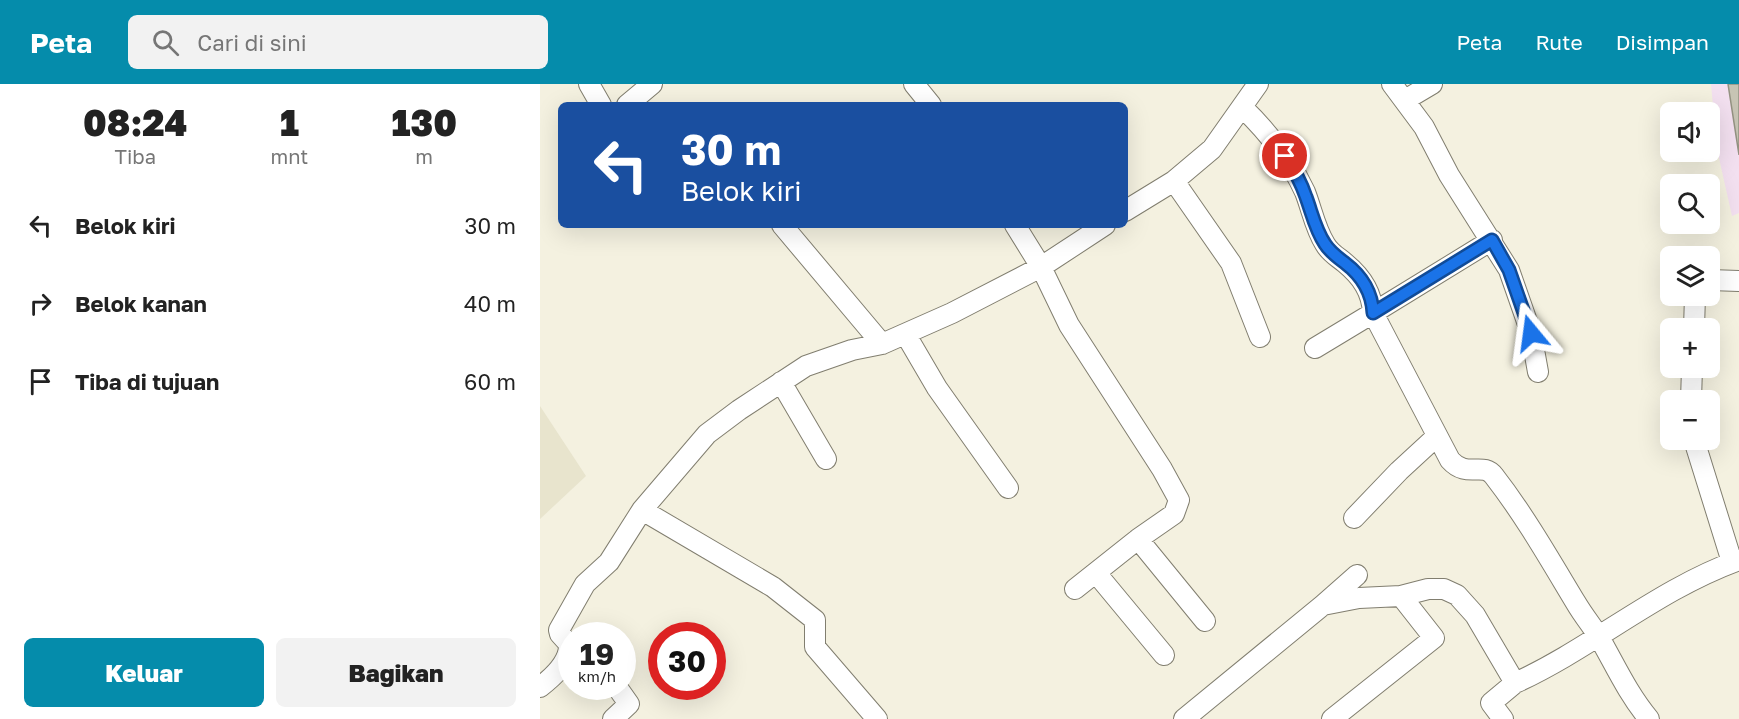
<!DOCTYPE html>
<html lang="id">
<head>
<meta charset="utf-8">
<style>
  :root { --surface:#fff; --page:#f2f2f2; --text:#222; --muted:#767676; --accent:#058cab }
  body { margin:0; font-family:"Golos Text",sans-serif; background:var(--page); color:var(--text); height:100vh; display:flex; flex-direction:column; font-size:22px; white-space:nowrap }
  * { box-sizing:border-box; margin:0 }
  p { font-size:20px; color:var(--muted) }
  .icon { flex:none; width:33px; height:33px; fill:none; stroke:currentColor; stroke-width:2; stroke-linecap:round; stroke-linejoin:round }
  .map { position:relative; flex:1; overflow:hidden }
  .panel { display:flex; flex-direction:column; background:var(--surface); width:540px }
  .panel>* { flex:none }
  .top-card { position:absolute; left:18px; top:18px; width:570px; height:126px; border-radius:9px; box-shadow:0 6px 24px #0002; background:#1a4fa0; color:#fff; overflow:hidden }
  .fabs { position:absolute; left:1120px; top:18px; display:grid; gap:12px }
  .fabs a { display:grid; place-items:center; width:60px; height:60px; border-radius:9px; background:var(--surface); box-shadow:0 6px 24px #0002; font-size:30px }
  .speed { position:absolute; left:18px; top:538px; display:flex; gap:12px; font-size:30px; font-weight:700; text-align:center }
  .speed>* { display:grid; place-content:center; width:78px; height:78px; border-radius:50%; background:var(--surface); box-shadow:0 6px 24px #0002; line-height:1 }
  .speed small { font-size:15px; font-weight:400 }
  .speed .limit { border:9px solid #d22; background:#fff; color:#111 }
  .pin { position:absolute; display:grid; place-items:center; width:51px; height:51px; color:#fff; margin:-26px; border:3px solid #fff; border-radius:50%; box-shadow:0 2px 6px #0007 }
  .me { position:absolute; width:66px; margin:-33px; rotate:344deg; stroke-linejoin:round; filter:drop-shadow(0 0 4px #0008) }
  .turn { display:flex; align-items:center; gap:21px; height:126px; padding:0 24px; font-size:27px }
  .turn .icon { width:78px; height:78px; stroke-width:2.5 }
  .turn b { display:block; font-size:42px; line-height:51px }
  .eta { display:flex; justify-content:space-evenly; align-items:center; height:102px; text-align:center }
  .eta b { font-size:36px; font-weight:800; line-height:42px }
  .action { display:flex; gap:12px; margin-top:auto; padding:12px 24px }
  .action a { flex:1; height:69px; border-radius:9px; background:var(--accent); color:#fff; font-size:24px; font-weight:800; line-height:69px; text-align:center }
  .action a+a { background:var(--page); color:var(--text) }
  ul { padding:0; list-style:none }
  li { display:flex; align-items:center; gap:18px; height:78px; padding:0 24px }
  li div { flex:1 }
  li b { display:block; font-size:22px }
  li em { font-style:normal }
  header { display:flex; align-items:center; gap:36px; box-sizing:border-box; height:84px; padding:0 30px; background:var(--accent); color:#fff }
  header strong { font-size:28px }
  nav { display:flex; gap:33px; margin-inline-start:auto; font-size:21px }
  .search { width:420px; height:54px; background:var(--page); display:flex; align-items:center; gap:15px; box-sizing:border-box; padding:0 21px; border-radius:9px; color:var(--muted); font-size:22px }
  main { display:flex; flex:1; min-height:0 }
  .map>svg:first-child { display:block }
  .commercial { fill:#f3e0f0 }
  .built { fill:#e8e4cd }
  .building { fill:#c7c4b4; stroke:#949282; stroke-width:1.5 }
  .lines { fill:none; stroke-linecap:round; stroke-linejoin:round }
  .street-casing { stroke:#817e6f; stroke-width:22 }
  .street { stroke:#fff; stroke-width:20 }
  .route-casing { stroke:#114b97; stroke-width:15 }
  .route { stroke:#1a73e8; stroke-width:10 }
</style>
</head>
<body>
<header>
<strong>Peta</strong>
<div class="search"><svg class="icon" aria-label="search" viewBox="0 0 24 24"><circle cx="10" cy="10" r="6"/><path d="M15 15l6 6"/></svg>Cari di sini</div>
<nav><a>Peta</a><a>Rute</a><a>Disimpan</a></nav>
</header>
<main>
<section class="panel">
<div class="eta">
<div><b>08:24</b><p>Tiba</p></div>
<div><b>1</b><p>mnt</p></div>
<div><b>130</b><p>m</p></div>
</div>
<ul>
<li><svg class="icon" aria-label="left" viewBox="0 0 24 24"><path d="M17 20v-9H6M10 6l-5 5 5 5"/></svg><div><b>Belok kiri</b></div><em>30 m</em></li>
<li><svg class="icon" aria-label="right" viewBox="0 0 24 24"><path d="M7 20v-9h11M14 6l5 5-5 5"/></svg><div><b>Belok kanan</b></div><em>40 m</em></li>
<li><svg class="icon" aria-label="arrive" viewBox="0 0 24 24"><path d="M6 21V4h12l-3 4 3 4H6"/></svg><div><b>Tiba di tujuan</b></div><em>60 m</em></li>
</ul>
<div class="action"><a>Keluar</a><a>Bagikan</a></div>
</section>
<div class="map">
<svg width="1199" height="635" viewBox="0 0 1199 635">
  <rect width="100%" height="100%" fill="#f4f1e0"/>
  <path class="commercial" d="M1171,0H1199V129L1192,132L1177,65Z"/>
  <path class="built" d="M0,322L46,392L0,435Z"/>
  <path class="building" d="M1188,0H1199V71Z"/>
  <g class="lines">
    <g class="street-casing">
      <path id="street" d="M49,0L61,21
        M374,0L391,21
        M852,0L884,43L909,91L969,186L991,249L998,288
        M865,16L892,0
        M87,21L112,0
        M702,23C728,48 750,75 765,108C772,126 775,144 785,160C790,169 798,173 805,179C822,193 832,208 833,229L775,264
        M634,97L691,179L720,253
        M585,127L634,97L672,65L718,0
        M242,141L342,260
        M475,141L501,183L529,241L622,385L639,416L634,430L598,455L535,505
        M952,156L833,229L910,376C927,395 943,377 954,392C985,432 1010,476 1036,519C1043,531 1052,542 1059,553C1075,581 1088,610 1109,635
        M1170,196L1199,197
        M1154,244L1155,212
        M366,251L397,304L468,404
        M241,298L286,375
        M1151,316L1152,284
        M1154,356L1192,478
        M102,426L233,503L275,536V563L337,635
        M814,434L859,387L897,352
        M598,455L665,537
        M556,489L624,571
        M783,521L817,491
        M0,603C13,593 30,578 29,560L20,550L19,546L45,500L69,478L102,426L167,350L199,326L266,282L312,266L342,260L412,229L501,183L565,141
        M73,635L89,620L77,603
        M644,635L783,521L819,514L861,512L888,505H904L917,511L935,531L975,599C1052,564 1118,505 1199,476
        M792,635L894,554L861,512
        M963,635L951,619L975,599"/>
    </g>
    <use href="#street" class="street"/>
  </g>
  <g class="lines">
    <g class="route-casing">
      <path id="route" d="M745,72C753,84 761,98 766,113C772,129 775,145 785,160C790,168 797,173 805,179C822,192 832,208 833,229L952,156L969,186L991,249"/>
    </g>
    <use href="#route" class="route"/>
  </g>
</svg>
<div class="fabs">
<a><svg class="icon" aria-label="sound" viewBox="0 0 24 24"><path d="M4 9h4l5-4v14l-5-4H4zM17 9q2 3 0 6"/></svg></a>
<a><svg class="icon" aria-label="search" viewBox="0 0 24 24"><circle cx="10" cy="10" r="6"/><path d="M15 15l6 6"/></svg></a>
<a><svg class="icon" aria-label="layers" viewBox="0 0 24 24"><path d="M12 4l9 5-9 5-9-5zM3 14l9 5 9-5"/></svg></a>
<a>+</a>
<a>−</a>
</div>
<div class="speed"><div>19<small>km/h</small></div><div class="limit">30</div></div>
<div class="pin" style="left:745px;top:72px;background:#d93025"><svg class="icon" aria-label="arrive" viewBox="0 0 24 24"><path d="M6 21V4h12l-3 4 3 4H6"/></svg></div>
<svg class="me" style="left:991px;top:249px" viewBox="-20 -20 40 40"><path d="M0-17L14 15 0 8-14 15z" fill="#1a73e8" stroke="#fff" stroke-width="4"/></svg>
<div class="top-card">
<div class="turn"><svg class="icon" aria-label="left" viewBox="0 0 24 24"><path d="M17 20v-9H6M10 6l-5 5 5 5"/></svg><div><b>30 m</b>Belok kiri</div></div>
</div>
</div>
</main>
</body>
</html>
